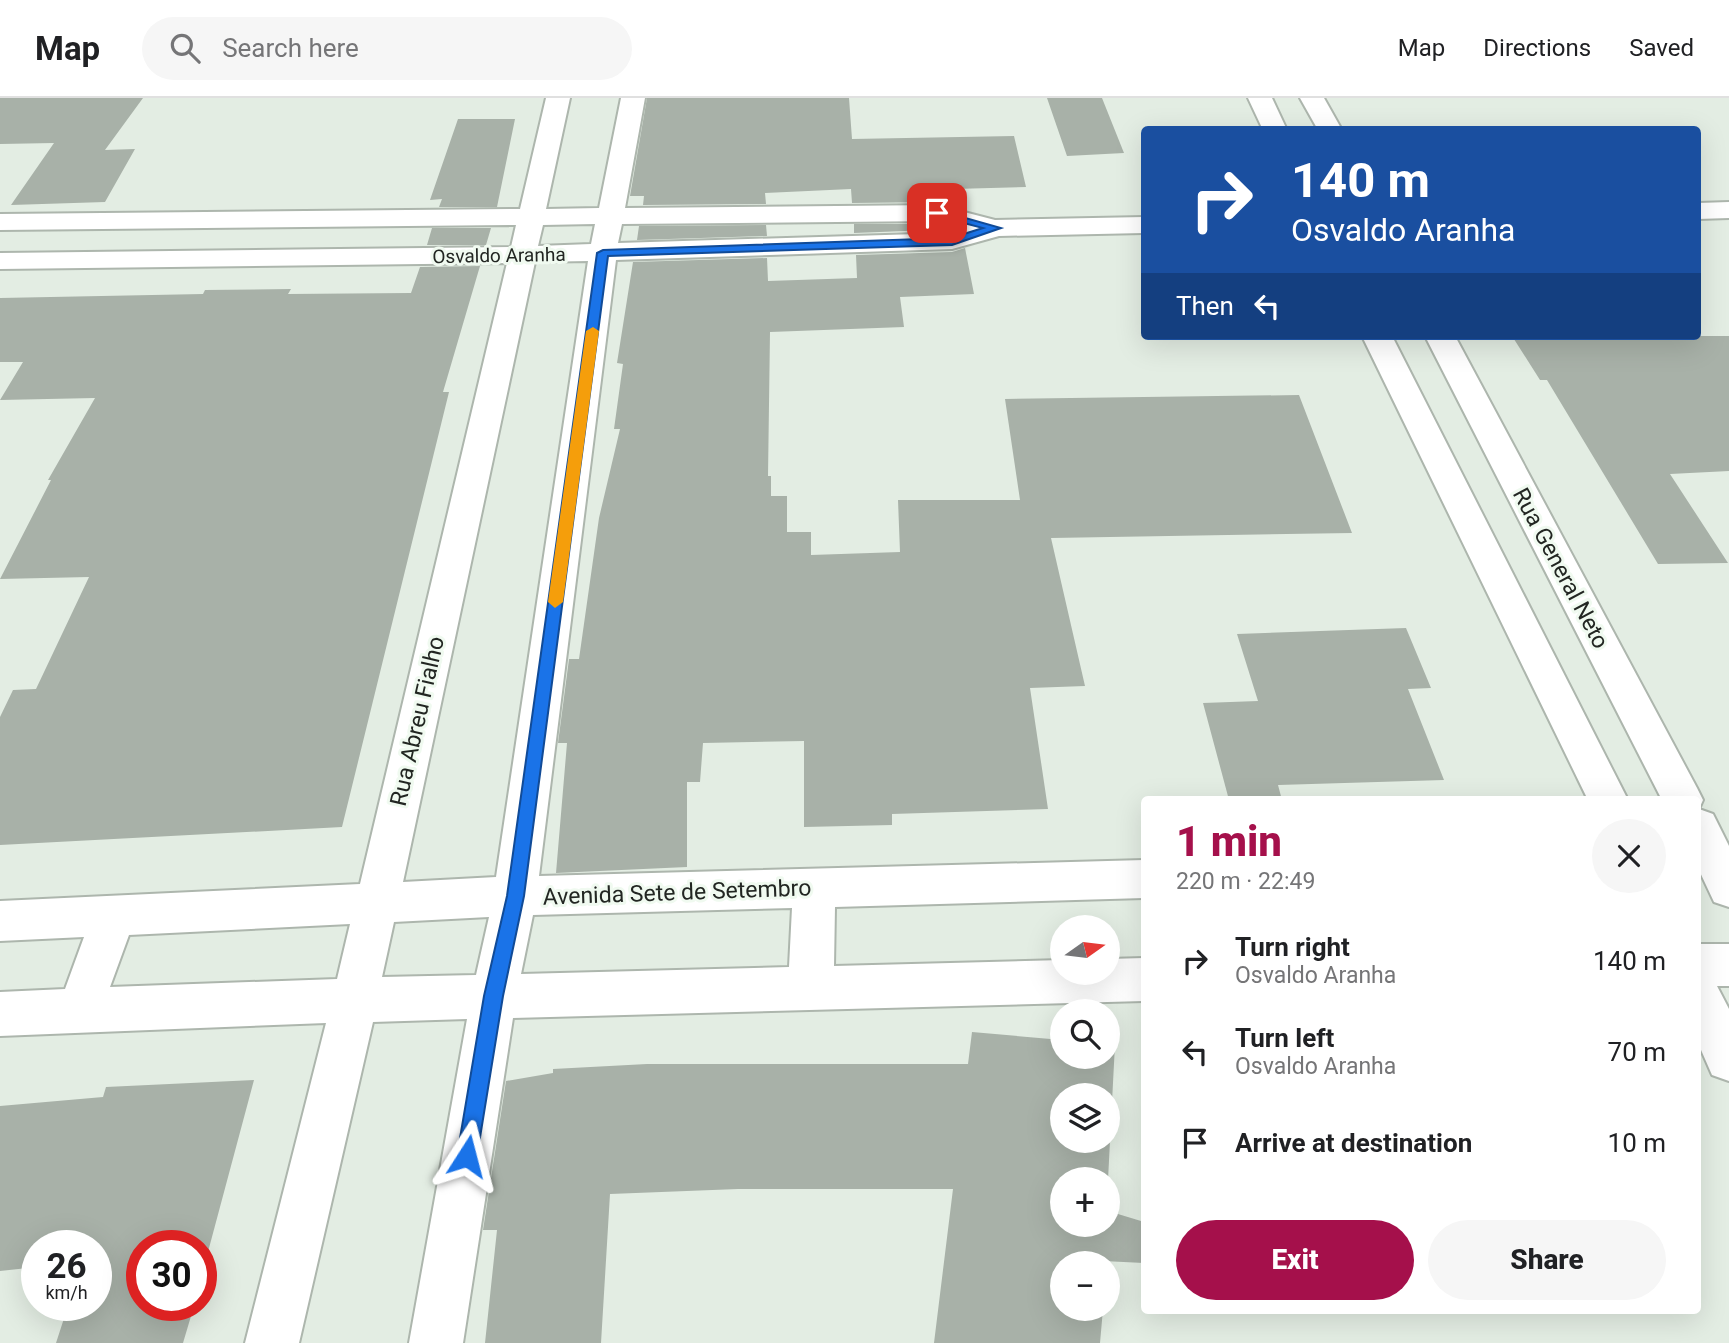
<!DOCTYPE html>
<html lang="en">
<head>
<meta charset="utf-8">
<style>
  :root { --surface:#fff; --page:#f6f6f6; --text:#202124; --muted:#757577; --line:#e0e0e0; --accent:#a5104b }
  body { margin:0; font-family:Roboto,sans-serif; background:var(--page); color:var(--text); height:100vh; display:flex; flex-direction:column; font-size:26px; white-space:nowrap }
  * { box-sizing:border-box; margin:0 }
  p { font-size:23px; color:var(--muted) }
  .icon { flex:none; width:38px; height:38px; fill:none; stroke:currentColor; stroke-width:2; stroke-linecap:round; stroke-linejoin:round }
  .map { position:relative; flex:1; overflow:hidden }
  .drawer { position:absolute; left:1141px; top:698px; width:560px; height:518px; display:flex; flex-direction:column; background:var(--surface); border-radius:7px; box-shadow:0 7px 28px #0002 }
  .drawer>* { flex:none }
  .guide { position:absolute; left:1141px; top:28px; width:560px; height:214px; border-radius:7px; box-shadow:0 7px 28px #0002; background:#1a4fa0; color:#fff; overflow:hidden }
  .needle { width:46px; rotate:76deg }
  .fabs { position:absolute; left:1050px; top:817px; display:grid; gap:14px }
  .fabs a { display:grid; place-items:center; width:70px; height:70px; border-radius:50%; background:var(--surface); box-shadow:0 7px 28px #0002; font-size:35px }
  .speed { position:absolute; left:21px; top:1132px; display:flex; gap:14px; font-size:35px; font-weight:700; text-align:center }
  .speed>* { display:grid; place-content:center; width:91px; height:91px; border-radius:50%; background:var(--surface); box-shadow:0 7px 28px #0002; line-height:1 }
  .speed small { font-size:18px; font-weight:400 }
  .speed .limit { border:10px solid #d22; background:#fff; color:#111 }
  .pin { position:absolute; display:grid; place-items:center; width:60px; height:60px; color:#fff; margin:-30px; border-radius:14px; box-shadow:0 4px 10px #0006 }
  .me { position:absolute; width:77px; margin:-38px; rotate:9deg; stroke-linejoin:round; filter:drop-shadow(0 0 5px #0008) }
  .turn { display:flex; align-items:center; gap:24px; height:147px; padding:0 35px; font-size:32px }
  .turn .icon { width:91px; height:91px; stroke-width:2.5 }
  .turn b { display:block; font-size:49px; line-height:60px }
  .then { display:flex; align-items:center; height:66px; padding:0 35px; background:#0003; gap:14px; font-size:26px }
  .round { display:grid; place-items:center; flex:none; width:74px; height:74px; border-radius:37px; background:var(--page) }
  .overview { display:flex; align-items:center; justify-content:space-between; height:119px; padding:0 35px }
  h1 { font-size:42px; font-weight:800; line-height:52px; color:var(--accent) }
  .action { display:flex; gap:14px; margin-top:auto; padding:14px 35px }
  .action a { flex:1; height:80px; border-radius:42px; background:var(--accent); color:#fff; font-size:28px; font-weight:800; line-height:80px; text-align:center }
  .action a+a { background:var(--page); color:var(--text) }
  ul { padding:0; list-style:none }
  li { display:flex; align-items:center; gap:21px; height:91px; padding:0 35px }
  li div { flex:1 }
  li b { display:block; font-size:26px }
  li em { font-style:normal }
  header { display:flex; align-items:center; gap:42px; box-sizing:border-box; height:98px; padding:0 35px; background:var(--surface); border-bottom:2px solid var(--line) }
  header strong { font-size:33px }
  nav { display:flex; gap:38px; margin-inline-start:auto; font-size:24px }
  .search { width:490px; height:63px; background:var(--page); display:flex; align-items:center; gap:18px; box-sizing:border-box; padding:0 24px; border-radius:38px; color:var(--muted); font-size:26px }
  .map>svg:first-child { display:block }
  .building { fill:#a8b1a8; fill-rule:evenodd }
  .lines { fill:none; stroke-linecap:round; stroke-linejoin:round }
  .minor-casing { stroke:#adb6ad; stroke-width:4 }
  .minor { fill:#fff; fill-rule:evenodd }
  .route { fill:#1a73e8; stroke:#114b97; stroke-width:2 }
  .slow { fill:#f59e0b }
  .labels { text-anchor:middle; stroke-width:6; stroke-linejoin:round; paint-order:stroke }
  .far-street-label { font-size:19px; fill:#222622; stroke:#f0faf0 }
  .street-label { font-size:23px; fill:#222622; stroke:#f0faf0 }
</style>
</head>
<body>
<header>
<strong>Map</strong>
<div class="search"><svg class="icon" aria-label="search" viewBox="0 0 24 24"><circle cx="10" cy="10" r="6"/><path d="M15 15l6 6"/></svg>Search here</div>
<nav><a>Map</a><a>Directions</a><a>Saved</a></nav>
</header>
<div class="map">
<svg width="1729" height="1245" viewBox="0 0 1729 1245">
  <rect width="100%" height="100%" fill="#e3ede3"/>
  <path class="building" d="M0,0H143L105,52L135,51L105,104L11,107L54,45L0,46Z
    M647,0H849L852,41L1014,38L1026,89L954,91L958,110L937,104L852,105L851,91L765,95L766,106L643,107L644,98H630Z
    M1047,0H1102L1124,55L1067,58Z
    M458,21H515L497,109H439L442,101L430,102Z
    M854,126H937L956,131L854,135Z
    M766,127L767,138L637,142L639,128Z
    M432,130H491L486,147H427Z
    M965,150L974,196L900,199L904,229L770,234L768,378H771V398H787V434H811V457L900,454L898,402H1020L1005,301L1299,297L1352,435L1051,440L1085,588L1030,590L1048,711L892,716V727L804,729V643L703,645L700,684H687V769L556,775L567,645H558L569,561H579L599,420L620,331H614L623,266L617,265L633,164L767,160L768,183L857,180L856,157L952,154Z
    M480,168L443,294H449L342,729L0,747V619L13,592L36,591L89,479L0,481L51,382H48L95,300L0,302L23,264H0V200L203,196L205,192L291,191L288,196L411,195L420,169Z
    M1512,238H1729V373L1670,376L1728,465L1658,466L1547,282H1540Z
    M1406,530L1431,590L1408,591L1444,682L1278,687L1282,702H1229L1203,605L1258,603L1237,536Z
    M972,934L1062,942V959H1108V945L1115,946L1108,1082H1062V1127H1108V1113L1141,1123L1144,1165L1103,1163V1166H1062V1211H1103L1100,1245H934L953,1091H738L610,1096L601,1245H485L497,1132H483L506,983L553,975V971L647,966H968ZM1062,998H1108V1043H1062Z
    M254,982L201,1180V1148H142V1208H194L183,1245H56L68,1208H96V1148H37V1169L0,1173V1008L103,999L106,989Z"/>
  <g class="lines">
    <g class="minor-casing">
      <path id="minor" d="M546,0H570L546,111L599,110L621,0H645L625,110L937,107L995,122L1144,119V135L999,138L952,151L616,162L539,778L1144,762V800L835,809L834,868L1062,862V875H1108V861L1144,860V903L513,920L463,1245H409L467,921L373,924L299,1245H245L326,925L0,938V894L65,891L84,839L0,843V803L360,786L507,165L0,171V155L511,149L516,127L0,132V116L520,111ZM937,123L966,131L951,135L618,145L622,126ZM595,126L591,146L538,148L543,127ZM588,163L496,779L403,784L535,164ZM792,810L789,869L521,876L533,817ZM489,819L476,877L382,879L394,824ZM350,826L337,881L110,889L129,837Z
        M1248,0H1272L1287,32H1263Z
        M1300,0H1324L1342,32H1318Z
        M1729,104V120L1698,121V105Z
        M1362,238H1392L1628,702H1588Z
        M1425,238H1455L1697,690L1703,702L1699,711L1713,716L1729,748V809L1714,804L1698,770V702H1662Z
        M1698,846H1729V888H1717L1729,911V983L1712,977L1698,945Z"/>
    </g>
    <use href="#minor" class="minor"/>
  </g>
  <path class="route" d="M937,112L1001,130L952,147L608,158L524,798L503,898L477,1058L474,1066L467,1069L460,1066L457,1058L484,898L507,798L597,155L603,152L951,140L983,130L933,117L932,115Z"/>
  <path class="slow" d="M593,229L599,233L563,504L555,510L548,504L586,233Z"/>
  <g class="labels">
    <g class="far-street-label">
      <text transform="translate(499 157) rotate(-1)" y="7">Osvaldo Aranha</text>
    </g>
    <g class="street-label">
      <text transform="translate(1561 470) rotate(62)" y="8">Rua General Neto</text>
      <text transform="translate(417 623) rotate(-77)" y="8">Rua Abreu Fialho</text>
      <text transform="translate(677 794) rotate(-2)" y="8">Avenida Sete de Setembro</text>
    </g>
  </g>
</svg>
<div class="fabs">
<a><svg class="needle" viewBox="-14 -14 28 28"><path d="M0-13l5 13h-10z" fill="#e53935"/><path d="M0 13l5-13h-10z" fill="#757577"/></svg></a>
<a><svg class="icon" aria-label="search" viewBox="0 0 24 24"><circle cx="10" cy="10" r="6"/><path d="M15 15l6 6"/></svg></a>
<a><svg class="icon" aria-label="layers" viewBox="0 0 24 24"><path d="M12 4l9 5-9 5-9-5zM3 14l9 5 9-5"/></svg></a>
<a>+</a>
<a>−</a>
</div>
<div class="speed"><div>26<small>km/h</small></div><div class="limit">30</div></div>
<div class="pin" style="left:937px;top:115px;background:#d93025"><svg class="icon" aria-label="arrive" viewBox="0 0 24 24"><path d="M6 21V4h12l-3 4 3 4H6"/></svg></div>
<svg class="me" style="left:467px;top:1058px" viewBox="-20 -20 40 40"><path d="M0-17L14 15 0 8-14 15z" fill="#1a73e8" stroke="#fff" stroke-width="4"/></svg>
<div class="guide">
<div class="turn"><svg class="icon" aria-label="right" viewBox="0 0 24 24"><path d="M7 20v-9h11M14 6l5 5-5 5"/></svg><div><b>140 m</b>Osvaldo Aranha</div></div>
<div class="then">Then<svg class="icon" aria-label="left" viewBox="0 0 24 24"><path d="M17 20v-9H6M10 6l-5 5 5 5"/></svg></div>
</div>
<section class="drawer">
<div class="overview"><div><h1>1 min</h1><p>220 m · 22:49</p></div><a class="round"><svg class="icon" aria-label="close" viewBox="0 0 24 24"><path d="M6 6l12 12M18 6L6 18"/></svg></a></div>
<ul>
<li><svg class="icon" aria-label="right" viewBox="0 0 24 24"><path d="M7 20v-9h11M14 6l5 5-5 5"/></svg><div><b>Turn right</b><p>Osvaldo Aranha</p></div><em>140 m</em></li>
<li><svg class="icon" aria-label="left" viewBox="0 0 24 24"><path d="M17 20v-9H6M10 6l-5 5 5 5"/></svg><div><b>Turn left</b><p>Osvaldo Aranha</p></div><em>70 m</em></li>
<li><svg class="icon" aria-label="arrive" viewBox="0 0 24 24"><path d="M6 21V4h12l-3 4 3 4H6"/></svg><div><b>Arrive at destination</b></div><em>10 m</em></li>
</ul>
<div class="action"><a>Exit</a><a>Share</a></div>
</section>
</div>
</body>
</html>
